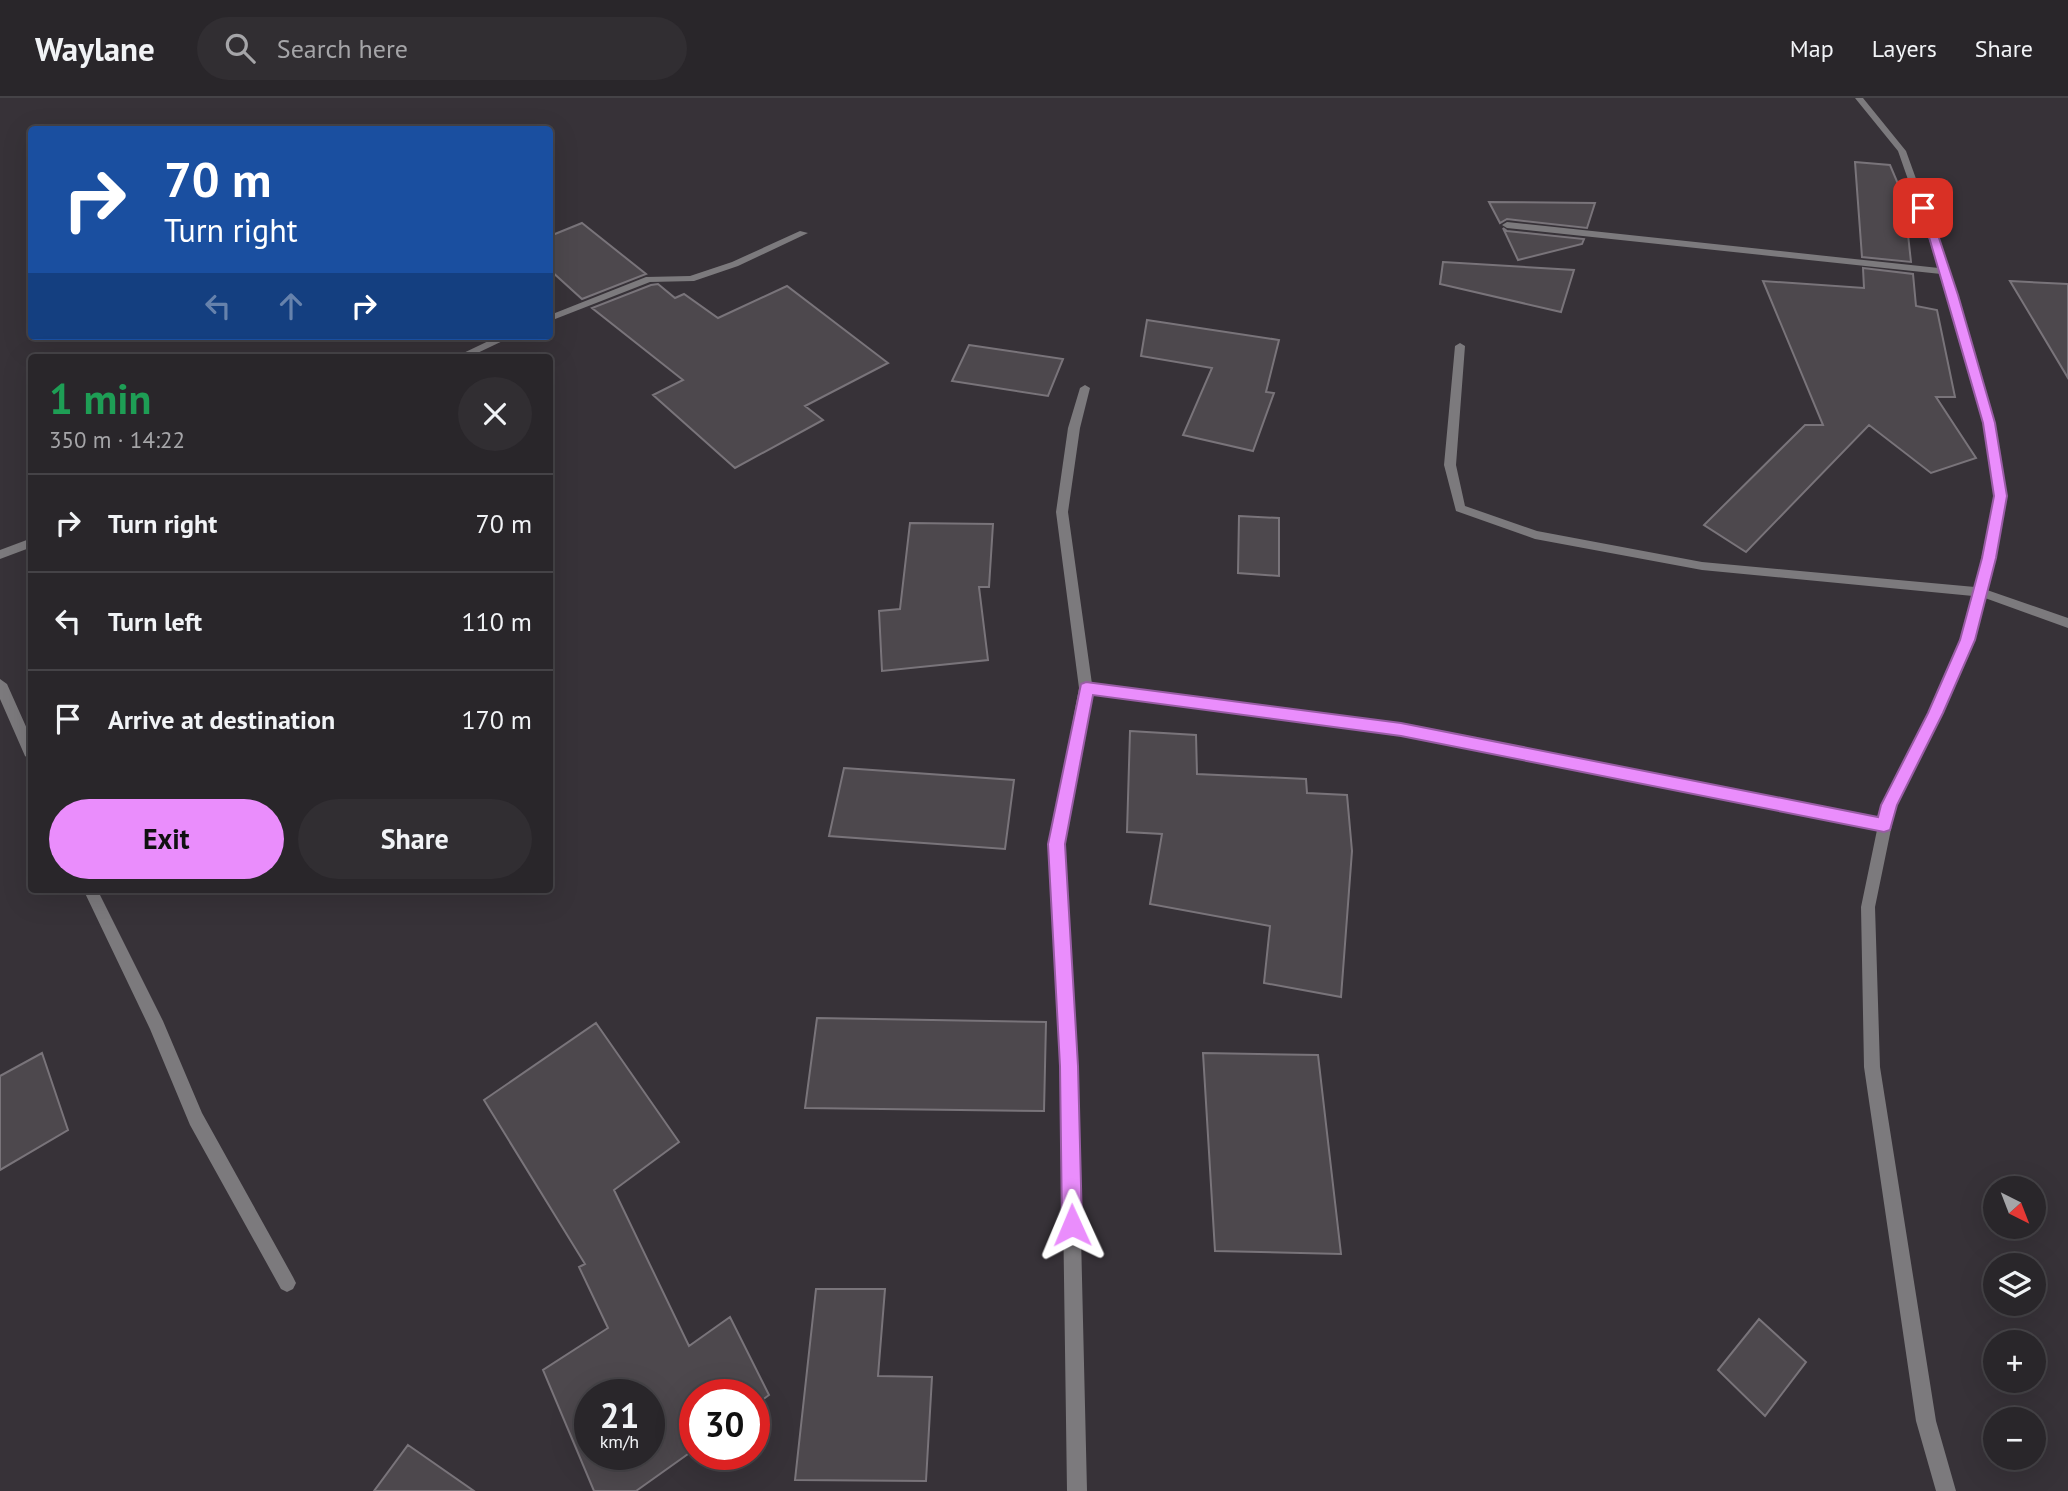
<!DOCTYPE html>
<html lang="en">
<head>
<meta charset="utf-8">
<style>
  :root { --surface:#29262a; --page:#312e32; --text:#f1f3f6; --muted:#a5a5a8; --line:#454347; --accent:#ea8dfc }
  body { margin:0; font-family:"PT Sans",sans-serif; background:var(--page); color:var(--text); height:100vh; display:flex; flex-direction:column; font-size:26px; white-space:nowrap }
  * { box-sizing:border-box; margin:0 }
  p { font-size:23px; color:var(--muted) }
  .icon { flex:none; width:38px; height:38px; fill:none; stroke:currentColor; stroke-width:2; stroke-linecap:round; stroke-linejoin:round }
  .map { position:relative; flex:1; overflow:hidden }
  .details { position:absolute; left:28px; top:256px; width:525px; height:539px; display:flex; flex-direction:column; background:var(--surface); border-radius:7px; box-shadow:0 7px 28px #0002,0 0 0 2px var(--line) }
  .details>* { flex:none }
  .guide { position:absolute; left:28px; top:28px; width:525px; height:214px; border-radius:7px; box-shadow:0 7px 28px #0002,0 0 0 2px var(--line); background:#1a4fa0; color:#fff; overflow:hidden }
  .needle { width:46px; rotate:138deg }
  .buttons { position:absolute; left:1983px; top:1078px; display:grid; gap:14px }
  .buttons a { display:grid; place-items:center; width:63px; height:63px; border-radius:50%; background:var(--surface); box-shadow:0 7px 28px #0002,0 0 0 2px var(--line); font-size:35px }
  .speed { position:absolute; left:574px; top:1281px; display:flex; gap:14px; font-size:35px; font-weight:700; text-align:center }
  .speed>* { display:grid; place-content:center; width:91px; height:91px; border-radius:50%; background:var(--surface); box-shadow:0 7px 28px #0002,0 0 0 2px var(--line); line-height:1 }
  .speed small { font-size:18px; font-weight:400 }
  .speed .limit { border:10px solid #d22; background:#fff; color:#111 }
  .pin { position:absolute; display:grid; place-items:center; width:60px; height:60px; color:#fff; margin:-30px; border-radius:14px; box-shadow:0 4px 10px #0006 }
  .me { position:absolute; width:77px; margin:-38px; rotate:359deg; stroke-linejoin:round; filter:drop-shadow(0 0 5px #0008) }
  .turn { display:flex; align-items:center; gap:24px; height:147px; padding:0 21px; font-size:32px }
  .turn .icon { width:91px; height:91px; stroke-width:2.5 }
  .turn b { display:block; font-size:49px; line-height:60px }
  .lanes { display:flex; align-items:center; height:66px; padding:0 21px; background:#0003; justify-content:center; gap:35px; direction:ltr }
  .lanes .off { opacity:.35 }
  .round { display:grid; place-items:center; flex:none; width:74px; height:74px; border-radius:37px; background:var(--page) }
  .overview { display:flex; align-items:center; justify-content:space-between; height:119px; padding:0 21px }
  h1 { font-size:42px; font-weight:700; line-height:52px; color:#1e9e55 }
  .cta { display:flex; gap:14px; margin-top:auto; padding:14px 21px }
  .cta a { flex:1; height:80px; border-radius:42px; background:var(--accent); color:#111; font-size:28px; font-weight:700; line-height:80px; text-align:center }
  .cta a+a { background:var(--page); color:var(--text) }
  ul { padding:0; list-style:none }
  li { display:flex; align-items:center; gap:21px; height:98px; padding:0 21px; border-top:2px solid var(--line) }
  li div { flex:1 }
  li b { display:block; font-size:26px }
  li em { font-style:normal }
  header { display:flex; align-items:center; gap:42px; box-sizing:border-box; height:98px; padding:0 35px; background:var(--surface); border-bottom:2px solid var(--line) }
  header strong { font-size:33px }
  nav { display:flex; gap:38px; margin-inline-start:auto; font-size:24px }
  .search { width:490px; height:63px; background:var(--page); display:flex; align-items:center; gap:18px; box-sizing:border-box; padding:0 24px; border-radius:38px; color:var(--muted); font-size:26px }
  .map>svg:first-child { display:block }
  .building { fill:#4d484d; stroke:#79747a; stroke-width:2; fill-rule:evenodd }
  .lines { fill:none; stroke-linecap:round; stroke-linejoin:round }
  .street { fill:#7c7a7d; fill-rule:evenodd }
  .route { fill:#ea8dfc; stroke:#985ca4; stroke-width:2 }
</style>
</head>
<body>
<header>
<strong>Waylane</strong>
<div class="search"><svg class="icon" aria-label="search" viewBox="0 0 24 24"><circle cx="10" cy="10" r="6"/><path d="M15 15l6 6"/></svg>Search here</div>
<nav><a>Map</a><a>Layers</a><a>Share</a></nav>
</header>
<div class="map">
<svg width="2068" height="1393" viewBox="0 0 2068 1393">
  <rect width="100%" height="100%" fill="#373238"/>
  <path class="building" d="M1855,64L1890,67L1904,100L1911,164L1862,159Z
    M1489,104L1595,105L1587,130L1507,121L1500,125Z
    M582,125L646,176L582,201L550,172V138Z
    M1503,130L1507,133L1584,141L1582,146L1518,162Z
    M1443,164L1574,172L1561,214L1440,186Z
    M1863,170L1913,176L1916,208L1937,212L1955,299H1936L1976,360L1931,375L1869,327L1746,454L1704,427L1805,327H1823L1763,183L1864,190Z
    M2010,183L2068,186V280Z
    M658,186L675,200L684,196L718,220L787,188L888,265L805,308L823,322L735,370L653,297L683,282L592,210L651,187Z
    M1147,222L1279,242L1266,294L1274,295L1253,353L1183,337L1212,270L1141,258Z
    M969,247L1063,261L1048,298L952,283Z
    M1239,418L1279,420V478L1238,475Z
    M910,425L993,426L989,489H979L988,562L882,573L879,513L900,511Z
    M1130,633L1196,637L1197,676L1306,681L1307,695L1347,697L1352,753L1341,899L1264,885L1270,828L1150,806L1162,736L1127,734Z
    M844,670L1014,682L1005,751L829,738Z
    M817,920L1046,924L1044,1013L805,1010Z
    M596,925L679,1044L614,1092L689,1248L730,1219L769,1297L754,1308V1297H695V1351L636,1393H594L543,1272L608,1230L579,1169L585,1166L484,1002ZM590,1297H649V1356H590Z
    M42,955L68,1032L0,1072V978Z
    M1203,955L1318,957L1341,1156L1215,1153Z
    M816,1191H885L878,1278L932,1279L926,1383L795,1382Z
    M1759,1221L1806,1264L1765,1318L1718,1272Z
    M408,1347L474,1393H374Z"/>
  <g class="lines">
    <path class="street" d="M1855,0H1863L1906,53L1958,197L1994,325L2007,398L1987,492L2068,520V530L1985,500L1974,542L1942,615L1896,707L1875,809L1880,969L1936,1323L1956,1393H1936L1916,1323L1864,969L1861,809L1877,732L1401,636L1092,596L1064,746L1077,968L1087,1393H1067L1061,968L1050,746L1079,590L1056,414L1068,330L1080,290L1085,287L1090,290L1080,330L1068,414L1092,586L1401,626L1879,720L1882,707L1928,615L1962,542L1973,498L1702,472L1535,441L1456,413L1444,367L1455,248L1460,245L1465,248L1456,367L1465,408L1537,433L1702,464L1975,489L1995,398L1984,325L1941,176L1507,130L1502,127L1507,124L1939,170L1898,53Z
      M800,133L808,135L738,168L694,183L650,184L550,223V217L646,179L690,178L732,164Z
      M499,238H513L469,259H455Z
      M32,440V449L0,461V452Z
      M0,581L7,586L32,642V663L25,658L0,601Z
      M83,791H97L163,923L202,1015L293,1179L296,1185L293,1191L287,1194L281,1191L190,1027L150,931Z"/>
  </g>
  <path class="route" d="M1920,108L1929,110L1958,197L1995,325L2007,398L1996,460L1975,542L1943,615L1897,707L1890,732L1884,734L1401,638L1093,597L1065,746L1078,968L1082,1127L1079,1134L1072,1137L1065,1134L1062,1127L1060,968L1048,746L1081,586L1086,584L1401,625L1878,719L1881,707L1928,615L1960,542L1982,460L1994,398L1983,325Z"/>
</svg>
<div class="buttons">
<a><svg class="needle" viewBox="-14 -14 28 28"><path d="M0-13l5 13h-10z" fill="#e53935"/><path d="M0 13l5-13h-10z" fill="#a5a5a8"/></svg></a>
<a><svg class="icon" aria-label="layers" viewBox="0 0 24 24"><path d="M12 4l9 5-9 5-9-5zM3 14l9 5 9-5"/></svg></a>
<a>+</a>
<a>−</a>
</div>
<div class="speed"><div>21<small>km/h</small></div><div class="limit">30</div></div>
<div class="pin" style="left:1923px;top:110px;background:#d93025"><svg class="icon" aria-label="arrive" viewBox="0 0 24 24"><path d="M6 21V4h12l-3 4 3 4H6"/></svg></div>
<svg class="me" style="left:1072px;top:1127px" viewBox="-20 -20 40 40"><path d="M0-17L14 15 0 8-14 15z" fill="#ea8dfc" stroke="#fff" stroke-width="4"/></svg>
<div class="guide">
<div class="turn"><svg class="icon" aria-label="right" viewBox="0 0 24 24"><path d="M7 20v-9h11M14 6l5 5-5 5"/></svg><div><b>70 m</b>Turn right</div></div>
<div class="lanes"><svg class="icon off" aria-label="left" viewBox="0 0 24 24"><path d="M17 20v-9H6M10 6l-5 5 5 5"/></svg><svg class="icon off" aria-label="ahead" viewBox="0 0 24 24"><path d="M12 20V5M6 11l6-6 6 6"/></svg><svg class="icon" aria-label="right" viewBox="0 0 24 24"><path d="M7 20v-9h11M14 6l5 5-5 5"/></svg></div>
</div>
<section class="details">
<div class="overview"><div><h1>1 min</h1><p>350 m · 14:22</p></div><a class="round"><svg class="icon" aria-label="close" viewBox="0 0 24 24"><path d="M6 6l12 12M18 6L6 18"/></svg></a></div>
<ul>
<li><svg class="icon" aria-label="right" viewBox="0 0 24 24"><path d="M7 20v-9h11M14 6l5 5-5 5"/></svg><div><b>Turn right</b></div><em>70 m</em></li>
<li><svg class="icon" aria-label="left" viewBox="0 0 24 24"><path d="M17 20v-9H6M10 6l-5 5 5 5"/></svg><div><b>Turn left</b></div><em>110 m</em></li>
<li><svg class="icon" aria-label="arrive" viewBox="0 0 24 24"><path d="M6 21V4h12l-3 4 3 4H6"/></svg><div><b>Arrive at destination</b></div><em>170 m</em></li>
</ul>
<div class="cta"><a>Exit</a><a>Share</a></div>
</section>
</div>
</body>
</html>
